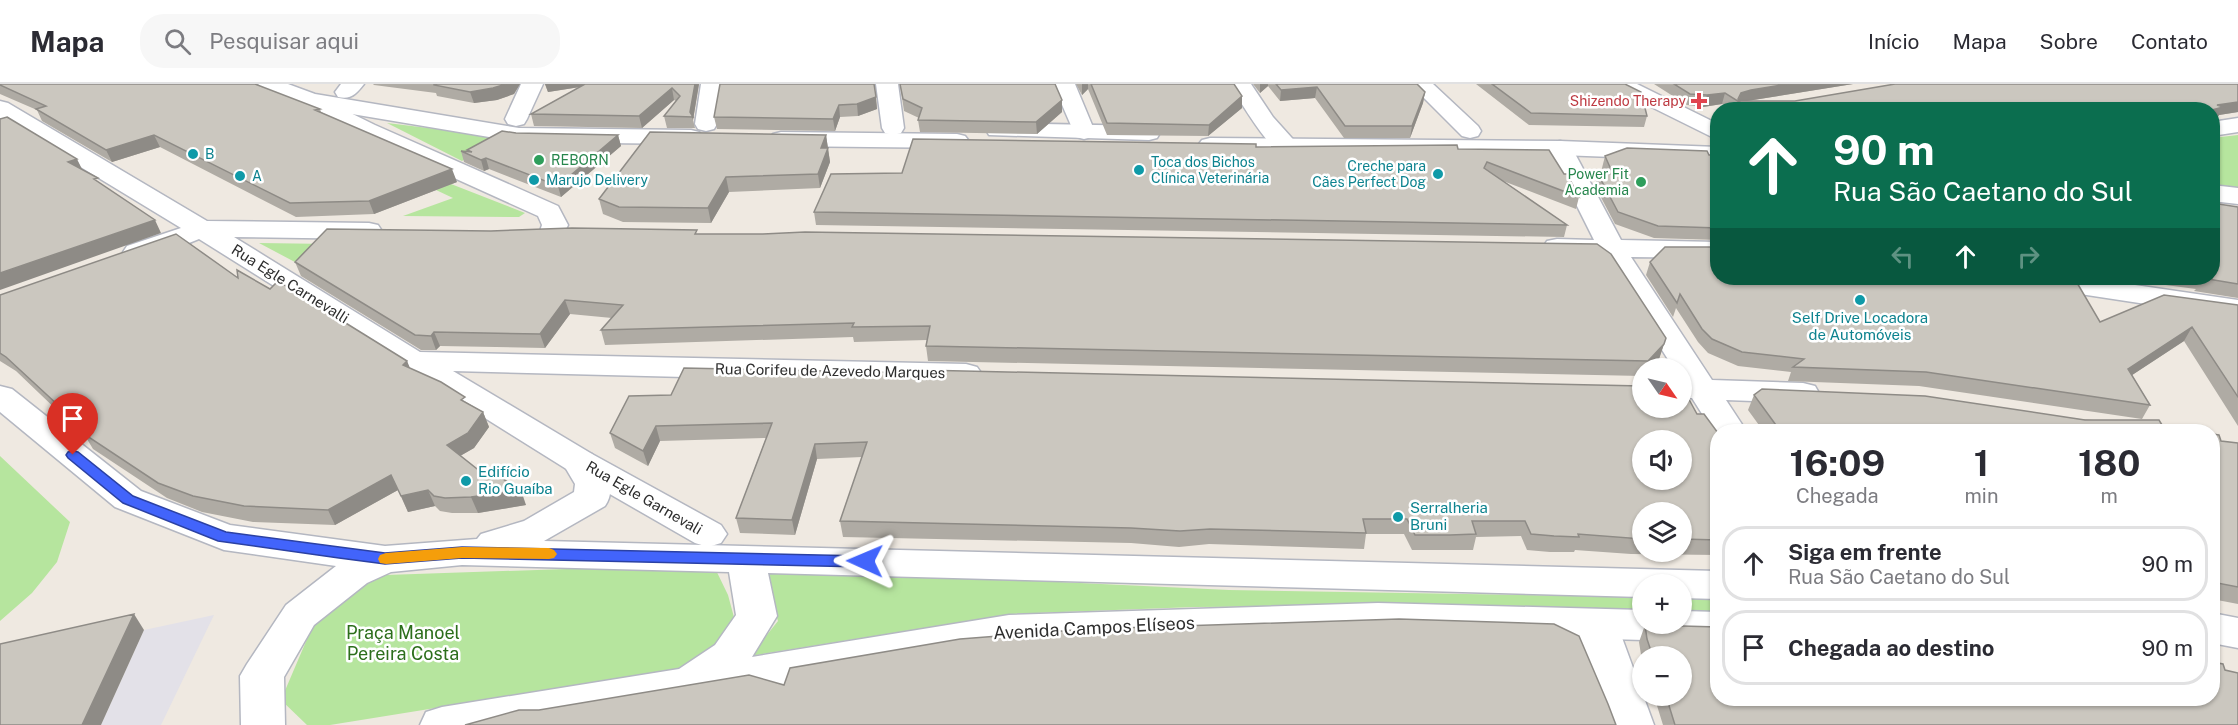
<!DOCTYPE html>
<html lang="pt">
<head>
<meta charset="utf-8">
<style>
  :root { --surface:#fff; --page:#f7f7f7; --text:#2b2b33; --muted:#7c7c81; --line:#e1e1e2 }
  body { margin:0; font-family:"Public Sans",sans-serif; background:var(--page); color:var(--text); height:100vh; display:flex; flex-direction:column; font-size:22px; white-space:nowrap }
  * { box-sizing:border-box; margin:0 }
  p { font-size:20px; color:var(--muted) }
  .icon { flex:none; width:33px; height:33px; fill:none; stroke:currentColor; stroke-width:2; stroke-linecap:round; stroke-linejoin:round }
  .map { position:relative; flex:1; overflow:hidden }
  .sheet { position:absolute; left:1710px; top:340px; width:510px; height:282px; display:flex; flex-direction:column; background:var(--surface); border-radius:24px; box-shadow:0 2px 4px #0004 }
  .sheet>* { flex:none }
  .banner { position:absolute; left:1710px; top:18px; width:510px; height:183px; border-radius:24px; box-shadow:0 2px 4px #0004; background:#0b6e4f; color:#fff; overflow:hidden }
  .needle { width:39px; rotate:124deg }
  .buttons { position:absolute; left:1632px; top:274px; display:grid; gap:12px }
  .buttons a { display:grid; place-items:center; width:60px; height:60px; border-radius:50%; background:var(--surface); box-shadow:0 2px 4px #0004; font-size:30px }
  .pin { position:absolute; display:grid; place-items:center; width:51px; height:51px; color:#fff; margin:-62px -26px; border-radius:50% 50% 50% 0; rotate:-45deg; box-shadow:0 0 6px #0007 }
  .pin .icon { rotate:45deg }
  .me { position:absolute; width:66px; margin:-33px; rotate:271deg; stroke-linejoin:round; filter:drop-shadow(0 0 4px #0008) }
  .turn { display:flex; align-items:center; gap:21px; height:126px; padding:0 24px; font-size:27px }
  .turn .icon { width:78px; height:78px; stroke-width:2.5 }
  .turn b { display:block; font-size:42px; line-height:51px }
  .lanes { display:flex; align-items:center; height:57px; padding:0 24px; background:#0003; justify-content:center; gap:30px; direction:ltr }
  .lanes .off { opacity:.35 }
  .eta { display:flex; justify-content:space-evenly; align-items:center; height:102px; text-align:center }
  .eta b { font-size:36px; font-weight:700; line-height:42px }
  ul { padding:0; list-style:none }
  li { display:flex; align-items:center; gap:18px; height:75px; margin:0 12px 9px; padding:0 12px; border:3px solid var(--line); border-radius:24px }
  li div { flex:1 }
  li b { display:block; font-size:22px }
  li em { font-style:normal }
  header { display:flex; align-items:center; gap:36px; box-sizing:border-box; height:84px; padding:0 30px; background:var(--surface); border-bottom:2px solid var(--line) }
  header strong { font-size:28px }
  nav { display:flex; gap:33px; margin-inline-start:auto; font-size:21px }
  .search { width:420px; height:54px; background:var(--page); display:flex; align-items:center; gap:15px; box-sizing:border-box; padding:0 21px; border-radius:24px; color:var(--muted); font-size:22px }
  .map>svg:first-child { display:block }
  .industrial { fill:#e3e1e8 }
  .green { fill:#b6e59e }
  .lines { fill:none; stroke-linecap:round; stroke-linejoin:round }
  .street-casing { stroke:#b4b7c1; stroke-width:3 }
  .secondary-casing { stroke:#b4b7c1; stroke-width:3 }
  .street { fill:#fff; fill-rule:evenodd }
  .secondary { fill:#fff; fill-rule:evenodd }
  .wall { fill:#afaba4; fill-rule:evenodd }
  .shaded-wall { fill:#8e8b86 }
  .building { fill:#cbc7bf; stroke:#8e8b86; stroke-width:1.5; fill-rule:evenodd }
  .route { fill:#4264fb; stroke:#2b41a3; stroke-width:1.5 }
  .slow { fill:#f59e0b }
  .health-dot { fill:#e0444e; stroke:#fff; stroke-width:2 }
  .culture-dot { fill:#0f9aa8; stroke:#fff; stroke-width:2 }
  .leisure-dot { fill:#2e9e5b; stroke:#fff; stroke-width:2 }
  .labels { text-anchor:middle; stroke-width:5; stroke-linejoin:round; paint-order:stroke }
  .far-health-label { font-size:14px; fill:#be3a42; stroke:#fff; text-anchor:end }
  .far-culture-label { font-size:14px; fill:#0d838f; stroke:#fff; text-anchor:start }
  .far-leisure-label { font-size:14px; fill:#27864d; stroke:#fff; text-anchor:start }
  .street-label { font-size:15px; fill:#2e2e2e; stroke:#fff }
  .culture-label { font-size:15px; fill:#0d838f; stroke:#fff; text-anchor:start }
  .near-street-label { font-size:18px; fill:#2e2e2e; stroke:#fff }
  .near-park-label { font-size:18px; fill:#2c6e1b; stroke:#fff }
</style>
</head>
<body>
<header>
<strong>Mapa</strong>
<div class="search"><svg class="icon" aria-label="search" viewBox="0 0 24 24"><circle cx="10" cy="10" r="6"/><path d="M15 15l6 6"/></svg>Pesquisar aqui</div>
<nav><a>Início</a><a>Mapa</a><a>Sobre</a><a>Contato</a></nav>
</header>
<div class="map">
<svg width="2238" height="641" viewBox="0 0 2238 641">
  <rect width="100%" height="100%" fill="#efe9e1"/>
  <path class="industrial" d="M214,531L161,641H101L144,546Z"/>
  <path class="green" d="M387,39L502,53L462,77Z
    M2238,51V106L2213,103L2212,54Z
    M451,100L525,129L519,133L403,132L453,114L436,106Z
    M259,159L331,160L308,185Z
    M0,372L70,438L57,478L32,509L0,537Z
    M713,480L728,511L735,537L714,562L678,585L330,641H307L281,616L313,541L374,494L386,491Z
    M757,484L1229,506L1642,513V529L1379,522L1194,523L1012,530L750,572L778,537L766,500Z
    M1682,514H1717V531L1682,530Z"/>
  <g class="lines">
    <g class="street-casing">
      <path id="street" d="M341,0H364C356,10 351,16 338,13L335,8Z
        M521,0H543L527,35L524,40L516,42L508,40L505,35Z
        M701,0H723L717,40L714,45L706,47L698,45L695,40Z
        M876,0H898L904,44L901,49L893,51L885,49L882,44Z
        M1053,0H1075L1095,48L1092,53L1084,55L1076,53Z
        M1229,0H1251L1273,33L1300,63L1296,68C1291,69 1287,71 1282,69C1266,62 1240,16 1229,0Z
        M1410,0H1433L1478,42L1481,47L1478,52L1470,54L1462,52Z
        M1609,0H1637L1718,40V56L1613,4Z
        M310,9L375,41L558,122L568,141L562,153L553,155L544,153L540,147L542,141L538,132L359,51L302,21L299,16L302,11Z
        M0,17L8,19L207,137L369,139L378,141L382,147L378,153L369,155L234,153L420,268L966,280L977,283L982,290L977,297L966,300L453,287L592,370L721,441L727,450L721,459L708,463L695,459L568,386L199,155C178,163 150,179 127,174L123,168L127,162L181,144L0,34Z
        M2238,34V48L2212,52V38Z
        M1560,57L1568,59L1572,64L1621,156L1718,158V174L1631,173L1712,296L1803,299L1815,302L1819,309L1815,316L1803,319L1726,316L1747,348H1718V355L1692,314H1682V285H1674L1603,172L1557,171L1547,169L1543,163L1547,157L1557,155L1594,156L1548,64L1552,59Z
        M2020,194H2087L2238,216V234L2034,203L2024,200Z
        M1596,525L1611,529L1617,540L1654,641H1610L1575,540L1581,529Z"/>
    </g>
    <g class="secondary-casing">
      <path id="secondary" d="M258,0H288L315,10L519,44L691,46L699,48L703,53L699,58L691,60L519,58L310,23L262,4Z
        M997,39L1149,42L1157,44L1160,49L1157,54L1149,56L989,51L986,46L989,41Z
        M781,48L957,50L965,52L969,57L965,62L957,64L781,62L773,60L769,55L773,50Z
        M1210,54L1560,57L1718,63V77L1560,71L1210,68L1202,66L1198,61L1202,56Z
        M2212,101L2238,104V120L2212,117Z
        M0,302L12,305L141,407L230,441L385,462L477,455L481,450L524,437L574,408L575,400L562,378L568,370L580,367L592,370C604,388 618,403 605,422L544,457L1718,487V515L1682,514V501H1642V513L768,489L777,532L752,573L1009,531L1378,519L1642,526V540H1682V527L1718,528V558L1378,549L1009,561L546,641H420L426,628L442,623L679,585L715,561L736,531L729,488L462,481L391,488L367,499L314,541L284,593L285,641H241L240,592L247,580L286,521L336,482L224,466L115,423L0,328Z
        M2212,529L2238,534V564L2212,559Z"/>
    </g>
    <use href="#street" class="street"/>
    <use href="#secondary" class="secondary"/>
  </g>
  <path class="wall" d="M0,0L320,25L321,28L457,98L374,130L296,133L160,63L112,78L42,37L37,26L0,10Z
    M373,0H520L514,10L497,16L474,19L437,12L436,9L374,1Z
    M545,0H699L693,36L695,44H667L664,32L676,17L674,16L642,44L534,42L531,30L580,3L548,8Z
    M874,0L877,25L858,32L840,33L835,47L717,45L714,33Z
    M900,0H1055L1062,16V28L1037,50L920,48L918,36L919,34L904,27Z
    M1076,0H1234L1242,24L1208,52L1107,51L1088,5L1082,11Z
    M1253,0H1417L1425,8L1423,19L1410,54H1344L1315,14L1280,17L1268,2L1260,9Z
    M1476,0H1625L1647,32L1644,43L1529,41Z
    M1654,0H1853L1747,17H1795L1895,0H2238V28L2219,31L2217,34L2212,35V26H1730L1722,20L1703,23L1687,21Z
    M516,49L618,51L621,62L561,113L489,85L484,87L464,78L461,67L467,68V66Z
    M826,51L830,78L820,104L729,108L711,139L623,138L603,130L599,115Z
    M1256,63L1458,65L1579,113L1576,125L1503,97L1567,141L1564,153L816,141L814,128L902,89Z
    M1709,71H1718V156L1654,154L1615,140L1595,102L1598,90H1604L1602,84L1605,72Z
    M2238,123V214L2194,207L2196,205L2112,194H2212Z
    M697,150L1666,254L1659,275L1651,285H1642V292L928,277L926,262L927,256L854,258L853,253L605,261L601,246L612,234L570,230L545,264L440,262L436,266H421L301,192L295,178Z
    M1650,178L2100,238L2238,221V342L2184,257L2132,291L2150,321L2142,335L1919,302L1788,297L1791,288L1738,282L1708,269L1698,258L1676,224L1673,233L1646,191Z
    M238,194L270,205L407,277L409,284L483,328L489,343L474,364L460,372L481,388L526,421L478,429H452L440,427L435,422L408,428L398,406L335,441L253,438L202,428L167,414L93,365L87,355L16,287L0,277V211Z
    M1754,311L2162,341L2202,348H1764L1748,326Z
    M629,312L1697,330L1718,349V471L1631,470L1575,466L1574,468H1550L1527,466L1521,452L1476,453L1473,466H1412L1404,450H1366L1364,465L1209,460L1179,463L1131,459L843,453L840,437L862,373L817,375L795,451L740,449L736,434L766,354L660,357L648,382L615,364L610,349ZM1642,429H1682V468H1642Z
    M2212,350L2221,357L2238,359V520L2212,515Z
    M1645,541L2238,641H1663L1654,612H1682V573H1642V577L1639,558Z"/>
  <path class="shaded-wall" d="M506,0H520L514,10L497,16L474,19L470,8Z
    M545,0H599L548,8Z
    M695,0H699L693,36L690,28Z
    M1082,0H1088V5L1082,11Z
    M1260,0H1268V2L1260,9Z
    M1788,0H1853L1747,17H1738L1741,9L1751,6Z
    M1317,3L1315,14L1280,17L1281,6Z
    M672,4L674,16L642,44L639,32Z
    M1425,8L1423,19L1410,54L1412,42Z
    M1725,9L1722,20L1703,23L1707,11Z
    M1242,12V24L1208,52L1209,41Z
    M876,13L877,25L858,32L857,20Z
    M1062,16V28L1037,50L1036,38Z
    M2238,18V28L2219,31L2217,34L2212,35V26L2217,21Z
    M839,21L840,33L835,47L833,35Z
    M154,51L160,63L112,78L106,66Z
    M618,51L621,62L561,113L558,102Z
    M826,51L830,78L820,104L818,90L821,64Z
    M486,74L489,85L484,87L481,76Z
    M77,75L83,87L68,78Z
    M452,85L457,98L374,130L369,117Z
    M726,93L729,108L711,139L708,124Z
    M155,136L161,149L0,206V189Z
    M565,216L570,230L545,264L540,250Z
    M2192,243L2184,257L2120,299L2128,285Z
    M434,248L440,262L436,266L431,252Z
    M1664,260L1659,275L1650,285L1649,281L1648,285H1645L1648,277Z
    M407,277L413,291L403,281Z
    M483,328L489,343L474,364L453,376L447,361Z
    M656,342L660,357L648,382L643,367Z
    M815,360L817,375L795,451L792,436Z
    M391,391L398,406L335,441L328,426Z
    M428,406L435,422L408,428L401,412Z
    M521,406L526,421L478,429L471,413Z
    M134,530L144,546L101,641H82Z"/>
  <path class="building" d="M0,0H255L320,25L315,26L452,85L369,117L290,119L154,51L106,66L36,25L46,22L0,1Z
    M434,0H506L493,4L470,8L434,1Z
    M585,0H695L690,28L693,33L664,32L680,12L672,4L639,32L531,30Z
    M720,0H874L876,13L857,20L839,21L833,35L714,33Z
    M900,0H1055L1062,16L1036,38L918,36L922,24L903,15Z
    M1091,0H1234L1242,12L1209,41L1107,39Z
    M1276,0H1417L1425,8L1412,42H1345L1317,3L1281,6Z
    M1492,0H1625L1641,8L1647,32L1531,29Z
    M1674,0H1788L1751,6L1741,9L1738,15L1740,17H1795L1895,0H2238V18L2217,21L2223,23L2212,26H1752L1725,9L1707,11L1690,10Z
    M7,33L77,75L68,78L98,94L94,95L155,136L0,189V35Z
    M502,47L516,49L618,51L558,102L486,74L481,76L461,67L472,68L467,66Z
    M650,48L826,51L821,64H828L818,90L726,93L708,124L619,123L599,115Z
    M913,55L1256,60V63L1457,61L1458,65L1549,66L1564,90H1567L1579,113L1487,78L1484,84L1567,141L814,128L831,90L902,89Z
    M1627,64L1707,67L1709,71H1718V144L1658,142L1618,128L1598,90H1613L1605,72Z
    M2212,119L2238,123V200L2202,194H2212Z
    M572,144L697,146L695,150H763L805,148L1597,160L1611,170L1666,254L1664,260L1648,277L926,262L930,242L852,243L854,239L601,246L623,221L565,216L540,250L434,248L431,252L415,251L295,178L327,145L491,147Z
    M176,150L238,194L237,186L270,205L278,197L407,277L403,281L441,298L465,313L461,316L483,328L468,349L447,361L481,388L485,384L521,406L471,413L445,414L434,412L428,406L401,412L391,391L328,426L244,422L193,412L158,399L84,350L87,348L6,273L0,269V211Z
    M1665,163H1718V194H2054L2076,197L2100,238L2164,211L2238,221V313L2192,243L2128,285L2150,321L1926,288L1793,283L1804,275L1742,268L1712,255L1702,245L1680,210L1677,219L1650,178Z
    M684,284L921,289V286L1642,302V324H1682V310H1686L1697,330H1704L1718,349V456L1682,455V429H1642V455L1578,450L1579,453L1554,452L1531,450L1525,437H1472L1476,450L1450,451H1415L1407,435H1363L1366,449L1210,445L1180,447L1131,444L840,437L867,358L815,360L792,436L736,434L772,339L656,342L643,367L610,349L629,312L671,311ZM1642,357H1682V396H1642Z
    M1762,305L1925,312L2085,336H2159L2162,341L2202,348H1781L1754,311Z
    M2212,350L2219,351L2221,357L2238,359V503L2212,498Z
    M134,530L82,641H0V560Z
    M1399,535L1554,540L1579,552L1608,620L1616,641H465L519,626H539L749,591L784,601L790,584L960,555L1088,545Z
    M1645,541L1718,543V615H2212V578L2223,580L2225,586L2238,589V641H1675L1666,612H1682V573H1653L1647,555Z"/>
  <path class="route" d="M73,367L78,368L133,412L226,448L385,469L462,463L865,472L871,473L873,477L871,481L865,483L462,474L385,480L339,474L218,457L123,419L68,374L66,371L68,368Z"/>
  <path class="slow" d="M462,463L549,464L554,466L557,470L554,474L549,475L462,474L386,480L380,479L378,475L380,471L386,469Z"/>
  <path class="health-dot" d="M1696 8h6v6h6v6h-6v6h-6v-6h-6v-6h6z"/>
  <g class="culture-dot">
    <circle cx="193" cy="70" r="6"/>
    <circle cx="1139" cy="86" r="6"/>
    <circle cx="1438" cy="90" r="6"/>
    <circle cx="240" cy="92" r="6"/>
    <circle cx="534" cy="96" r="6"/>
    <circle cx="1860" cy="216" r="6"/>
    <circle cx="466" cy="397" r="6"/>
    <circle cx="1398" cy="433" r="6"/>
  </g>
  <g class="leisure-dot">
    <circle cx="539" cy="76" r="6"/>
    <circle cx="1641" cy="98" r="6"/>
  </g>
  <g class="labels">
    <g class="far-health-label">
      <text x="1686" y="22">Shizendo Therapy</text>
    </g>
    <g class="far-culture-label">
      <text x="205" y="75">B</text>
      <text x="1151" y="83">Toca dos Bichos<tspan x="1151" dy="16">Clínica Veterinária</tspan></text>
      <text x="1426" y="87" text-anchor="end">Creche para<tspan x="1426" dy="16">Cães Perfect Dog</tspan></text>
      <text x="252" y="97">A</text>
      <text x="546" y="101">Marujo Delivery</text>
    </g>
    <g class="far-leisure-label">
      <text x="551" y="81">REBORN</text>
      <text x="1629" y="95" text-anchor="end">Power Fit<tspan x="1629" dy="16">Academia</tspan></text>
    </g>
    <g class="street-label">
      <text transform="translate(290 200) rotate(32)" y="5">Rua Egle Carnevalli</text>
      <text transform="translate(830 287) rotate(1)" y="5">Rua Corifeu de Azevedo Marques</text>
      <text transform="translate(644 414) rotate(30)" y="5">Rua Egle Garnevali</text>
    </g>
    <g class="culture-label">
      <text x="1860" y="239" text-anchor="middle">Self Drive Locadora<tspan x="1860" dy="17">de Automóveis</tspan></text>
      <text x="478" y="393">Edifício<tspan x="478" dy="17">Rio Guaíba</tspan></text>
      <text x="1410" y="429">Serralheria<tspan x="1410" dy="17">Bruni</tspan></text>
    </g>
    <g class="near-street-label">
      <text transform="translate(1094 544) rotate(-3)" y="6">Avenida Campos Elíseos</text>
    </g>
    <g class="near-park-label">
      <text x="403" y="555">Praça Manoel<tspan x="403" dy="21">Pereira Costa</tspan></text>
    </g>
  </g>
</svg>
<div class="buttons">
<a><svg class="needle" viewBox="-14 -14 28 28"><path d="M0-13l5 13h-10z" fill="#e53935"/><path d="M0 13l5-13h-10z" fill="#7c7c81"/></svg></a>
<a><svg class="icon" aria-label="sound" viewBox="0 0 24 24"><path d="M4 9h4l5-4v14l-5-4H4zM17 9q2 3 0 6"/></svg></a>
<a><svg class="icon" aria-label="layers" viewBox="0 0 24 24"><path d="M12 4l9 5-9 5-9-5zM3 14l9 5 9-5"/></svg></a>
<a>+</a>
<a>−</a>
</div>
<div class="pin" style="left:73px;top:371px;background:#d93025"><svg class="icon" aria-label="arrive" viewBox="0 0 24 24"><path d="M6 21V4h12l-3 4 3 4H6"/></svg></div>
<svg class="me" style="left:865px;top:477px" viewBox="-20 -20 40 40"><path d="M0-17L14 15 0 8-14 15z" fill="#4264fb" stroke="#fff" stroke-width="4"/></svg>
<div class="banner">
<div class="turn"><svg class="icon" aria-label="ahead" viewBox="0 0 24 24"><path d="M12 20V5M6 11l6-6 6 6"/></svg><div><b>90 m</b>Rua São Caetano do Sul</div></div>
<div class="lanes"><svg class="icon off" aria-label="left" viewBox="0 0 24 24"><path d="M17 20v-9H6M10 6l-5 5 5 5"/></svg><svg class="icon" aria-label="ahead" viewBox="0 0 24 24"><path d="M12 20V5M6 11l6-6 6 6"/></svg><svg class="icon off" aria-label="right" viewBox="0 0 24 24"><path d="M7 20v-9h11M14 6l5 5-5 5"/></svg></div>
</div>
<section class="sheet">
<div class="eta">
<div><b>16:09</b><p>Chegada</p></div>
<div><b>1</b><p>min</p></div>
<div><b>180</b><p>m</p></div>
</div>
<ul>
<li><svg class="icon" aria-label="ahead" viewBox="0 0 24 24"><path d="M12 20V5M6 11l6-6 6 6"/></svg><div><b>Siga em frente</b><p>Rua São Caetano do Sul</p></div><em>90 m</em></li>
<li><svg class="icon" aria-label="arrive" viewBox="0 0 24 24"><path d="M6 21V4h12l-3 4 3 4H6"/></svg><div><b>Chegada ao destino</b></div><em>90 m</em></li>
</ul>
</section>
</div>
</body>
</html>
